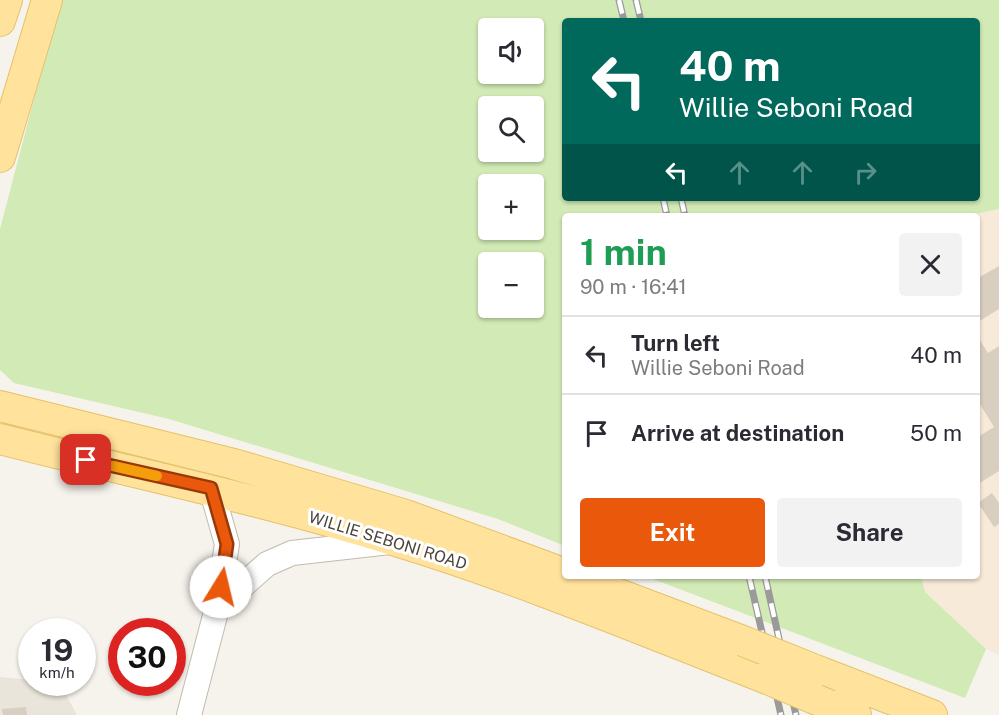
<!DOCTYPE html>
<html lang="en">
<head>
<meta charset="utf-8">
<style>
  :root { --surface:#fff; --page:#f2f2f3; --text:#2b2b33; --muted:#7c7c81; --line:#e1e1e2; --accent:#ea580c }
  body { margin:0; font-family:"Public Sans",sans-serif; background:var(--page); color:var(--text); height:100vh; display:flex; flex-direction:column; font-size:22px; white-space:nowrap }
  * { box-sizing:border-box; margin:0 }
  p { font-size:20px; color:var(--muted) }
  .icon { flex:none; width:33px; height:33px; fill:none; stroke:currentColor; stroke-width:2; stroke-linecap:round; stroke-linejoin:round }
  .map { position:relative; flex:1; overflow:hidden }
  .sheet { position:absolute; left:562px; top:213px; width:418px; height:366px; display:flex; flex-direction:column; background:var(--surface); border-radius:6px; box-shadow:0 2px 4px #0004 }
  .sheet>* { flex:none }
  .top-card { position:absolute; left:562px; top:18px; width:418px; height:183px; border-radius:6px; box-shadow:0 2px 4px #0004; background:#00695c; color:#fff; overflow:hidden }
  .fabs { position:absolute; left:478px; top:18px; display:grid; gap:12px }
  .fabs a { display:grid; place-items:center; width:66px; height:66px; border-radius:6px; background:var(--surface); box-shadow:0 2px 4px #0004; font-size:30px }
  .speed { position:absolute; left:18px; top:618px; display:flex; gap:12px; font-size:30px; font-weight:700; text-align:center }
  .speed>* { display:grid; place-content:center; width:78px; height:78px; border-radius:50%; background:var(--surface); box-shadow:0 2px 4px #0004; line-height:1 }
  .speed small { font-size:15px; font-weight:400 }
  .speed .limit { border:9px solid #d22; background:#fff; color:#111 }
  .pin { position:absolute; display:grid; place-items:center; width:51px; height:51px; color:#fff; margin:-26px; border-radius:12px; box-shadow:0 3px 9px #0006 }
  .me { position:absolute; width:66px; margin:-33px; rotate:9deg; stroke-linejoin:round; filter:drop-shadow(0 0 4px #0008) }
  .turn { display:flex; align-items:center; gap:21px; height:126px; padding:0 18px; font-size:27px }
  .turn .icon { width:78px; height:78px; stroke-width:2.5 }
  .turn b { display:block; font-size:42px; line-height:51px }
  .lanes { display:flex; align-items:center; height:57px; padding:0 18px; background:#0003; justify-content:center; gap:30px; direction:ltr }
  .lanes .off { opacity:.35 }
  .round { display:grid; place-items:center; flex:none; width:63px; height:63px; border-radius:6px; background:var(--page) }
  .summary { display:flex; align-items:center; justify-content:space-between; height:102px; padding:0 18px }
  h1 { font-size:36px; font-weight:700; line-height:45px; color:#1e9e55 }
  .primary-button { display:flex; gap:12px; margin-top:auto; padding:12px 18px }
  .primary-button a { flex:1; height:69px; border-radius:6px; background:var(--accent); color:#fff; font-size:24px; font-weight:700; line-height:69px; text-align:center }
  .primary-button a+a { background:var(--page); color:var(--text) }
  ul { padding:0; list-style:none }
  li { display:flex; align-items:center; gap:18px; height:78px; padding:0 18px; border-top:2px solid var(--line) }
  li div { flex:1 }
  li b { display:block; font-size:22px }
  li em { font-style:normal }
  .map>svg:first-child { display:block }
  .residential { fill:#eae5da }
  .commercial { fill:#f7ead8 }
  .green { fill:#d2eab5; fill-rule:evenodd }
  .building { fill:#d8cfc1 }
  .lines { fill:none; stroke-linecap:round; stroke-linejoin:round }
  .minor-casing { stroke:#c2bbae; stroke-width:26 }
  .major-casing { stroke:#e6c16a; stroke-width:32 }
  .minor { stroke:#fff; stroke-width:24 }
  .major { stroke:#ffe39c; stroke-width:30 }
  .rail-casing { stroke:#9a9a9a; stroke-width:7 }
  .rail { stroke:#fff; stroke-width:4.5; stroke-dasharray:14; stroke-linecap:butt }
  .major-bridge-casing { stroke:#e6c16a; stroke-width:32; stroke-linecap:butt }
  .major-bridge { stroke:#ffe39c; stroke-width:30 }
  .route-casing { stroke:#983908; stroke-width:15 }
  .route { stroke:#ea580c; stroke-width:10 }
  .slow { stroke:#f59e0b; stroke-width:10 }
  .labels { text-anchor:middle; stroke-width:6; stroke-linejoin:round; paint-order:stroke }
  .street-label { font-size:16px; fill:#4b4439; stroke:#fff }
</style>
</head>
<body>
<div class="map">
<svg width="999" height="715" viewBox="0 0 999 715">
  <rect width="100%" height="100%" fill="#f6f3ec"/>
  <path class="residential" d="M0,677L31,680L32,682L60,684L77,715H0Z"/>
  <path class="commercial" d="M999,209V655L986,649L925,592L921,576H978V216H967Z"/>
  <path class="green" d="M60,0H999V209L967,216H566L565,546L498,519L169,419L14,383L0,370V229ZM566,21H978V198H566ZM489,28H534V74H489ZM489,106H534V152H489ZM489,184H534V230H489ZM489,262H534V308H489Z
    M645,576H921L925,592L986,649L965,698Z"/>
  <path class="building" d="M999,266V309L978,322V278Z
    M978,337L988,353L999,346V471L978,484V437L994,427L978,401Z
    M992,493L999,503V524L994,527L978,503Z
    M26,707L27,715H3L2,709Z"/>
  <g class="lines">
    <g class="minor-casing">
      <path id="minor" d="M217,608L267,564L292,553L390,542
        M189,715L217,608L227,544L211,488"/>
    </g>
    <g class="major-casing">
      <path id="major" d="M0,21L7,0
        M0,157L47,0
        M0,406L234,464L406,515L566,574
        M0,439C133,473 268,501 399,542C523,580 644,631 765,678
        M571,576L743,641
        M818,671L932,715
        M829,705L856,715"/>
    </g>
    <use href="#minor" class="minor"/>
    <use href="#major" class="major"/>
    <g class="rail-casing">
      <path id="rail" d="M619,0L624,21
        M636,0L641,21
        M663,198L667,216
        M681,198L685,216
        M749,576L781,715
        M765,576L796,715"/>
    </g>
    <use href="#rail" class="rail"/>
    <g class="major-bridge-casing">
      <path id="major-bridge" d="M743,641L818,671
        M765,678L829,705"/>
    </g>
    <use href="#major-bridge" class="major-bridge"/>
  </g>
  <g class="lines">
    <g class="route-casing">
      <path id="route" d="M86,460L211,488L227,544L221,587"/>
    </g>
    <use href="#route" class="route"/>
    <path class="slow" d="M113,466L157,476"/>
  </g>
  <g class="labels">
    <g class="street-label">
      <text transform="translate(388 540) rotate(17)" y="6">WILLIE SEBONI ROAD</text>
    </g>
  </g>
</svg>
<div class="fabs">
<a><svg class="icon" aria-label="sound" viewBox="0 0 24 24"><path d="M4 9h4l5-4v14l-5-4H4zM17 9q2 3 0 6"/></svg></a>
<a><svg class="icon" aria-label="search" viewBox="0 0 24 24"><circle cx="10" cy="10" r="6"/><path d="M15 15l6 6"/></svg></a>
<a>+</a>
<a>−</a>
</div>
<div class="speed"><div>19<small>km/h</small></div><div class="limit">30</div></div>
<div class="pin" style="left:86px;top:460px;background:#d93025"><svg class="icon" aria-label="arrive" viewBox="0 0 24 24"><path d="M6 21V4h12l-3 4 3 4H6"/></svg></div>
<svg class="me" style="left:221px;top:587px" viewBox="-20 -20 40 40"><circle r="19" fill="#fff"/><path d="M0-13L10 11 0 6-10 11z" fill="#ea580c"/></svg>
<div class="top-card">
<div class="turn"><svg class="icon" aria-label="left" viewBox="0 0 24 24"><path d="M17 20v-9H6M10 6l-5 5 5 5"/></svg><div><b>40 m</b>Willie Seboni Road</div></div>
<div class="lanes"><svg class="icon" aria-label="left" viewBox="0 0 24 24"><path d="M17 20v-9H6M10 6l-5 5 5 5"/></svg><svg class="icon off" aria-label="ahead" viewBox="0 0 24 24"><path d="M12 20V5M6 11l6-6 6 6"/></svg><svg class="icon off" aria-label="ahead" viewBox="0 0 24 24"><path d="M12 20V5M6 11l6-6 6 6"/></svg><svg class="icon off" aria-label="right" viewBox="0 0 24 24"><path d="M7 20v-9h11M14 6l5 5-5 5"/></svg></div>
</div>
<section class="sheet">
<div class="summary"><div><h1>1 min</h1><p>90 m · 16:41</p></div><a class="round"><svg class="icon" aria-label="close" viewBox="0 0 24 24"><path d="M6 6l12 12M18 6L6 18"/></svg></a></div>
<ul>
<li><svg class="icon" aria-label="left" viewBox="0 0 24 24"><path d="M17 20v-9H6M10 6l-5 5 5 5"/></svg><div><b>Turn left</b><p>Willie Seboni Road</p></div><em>40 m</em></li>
<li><svg class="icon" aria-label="arrive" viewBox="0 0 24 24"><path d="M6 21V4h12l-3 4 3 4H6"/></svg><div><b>Arrive at destination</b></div><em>50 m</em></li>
</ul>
<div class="primary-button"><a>Exit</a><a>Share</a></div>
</section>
</div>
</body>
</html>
